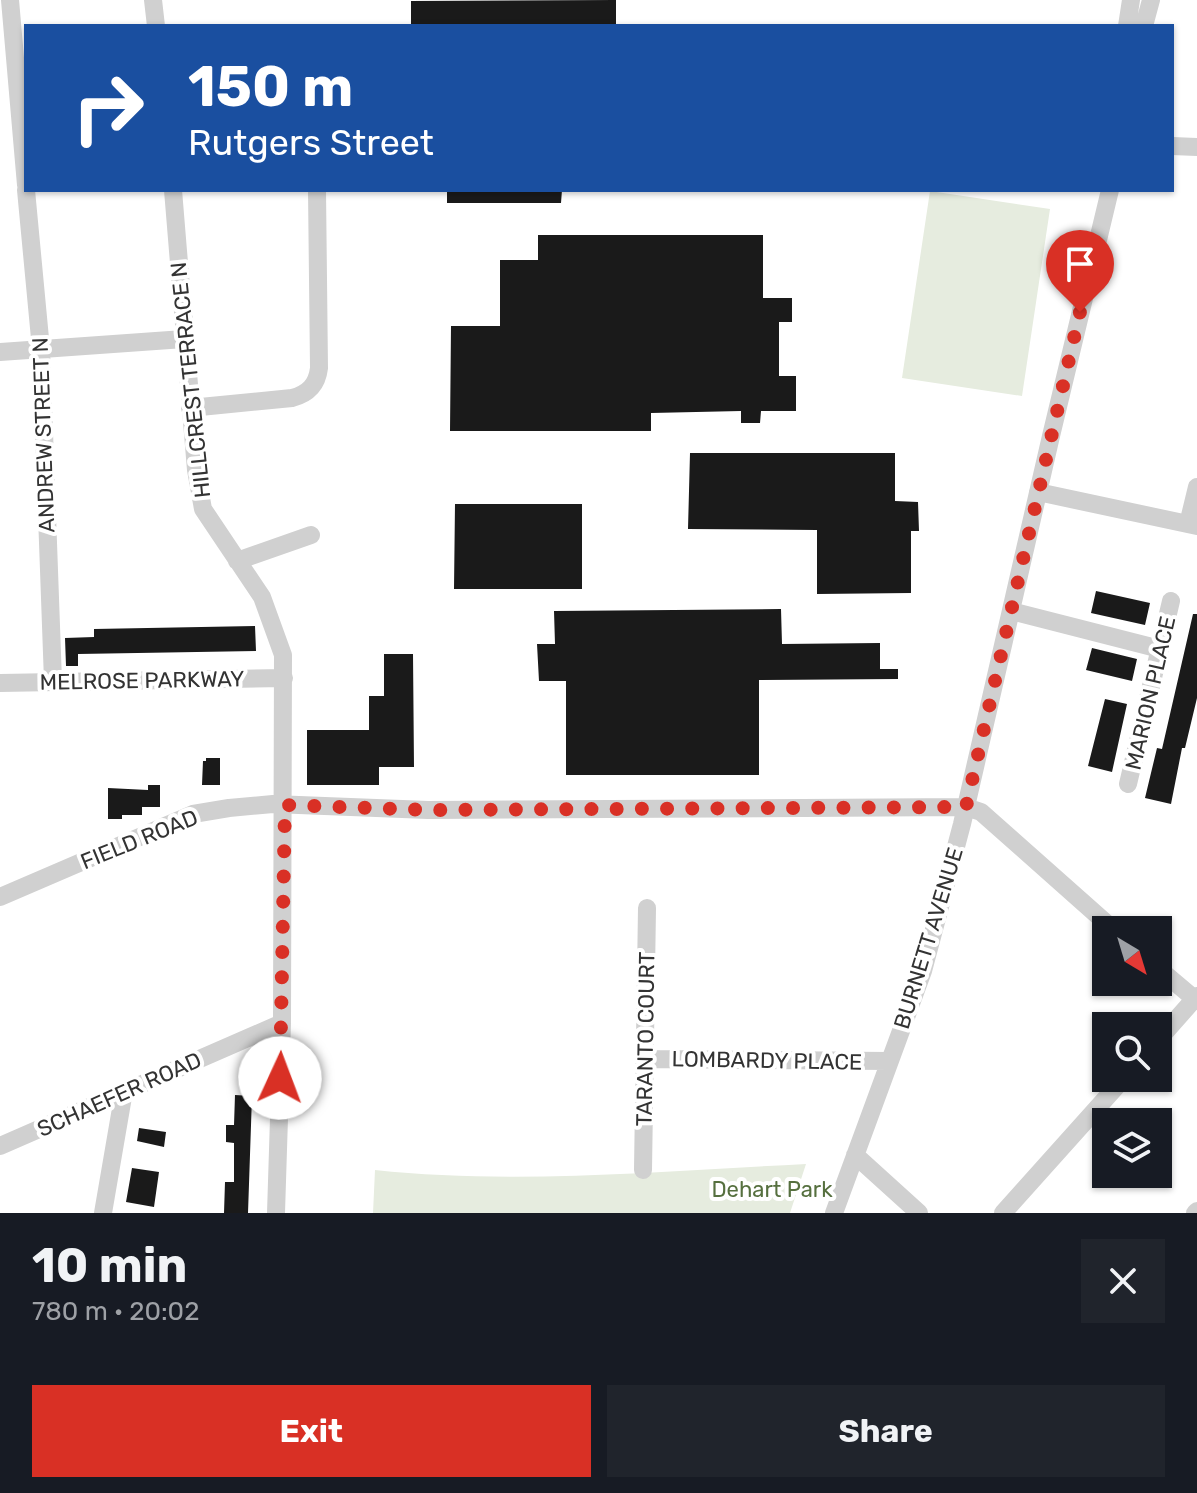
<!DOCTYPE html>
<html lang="en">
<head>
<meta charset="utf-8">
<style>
  :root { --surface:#171b24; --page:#20242c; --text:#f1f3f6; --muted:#9ea1a6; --accent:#d93025 }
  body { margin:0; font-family:Rubik,sans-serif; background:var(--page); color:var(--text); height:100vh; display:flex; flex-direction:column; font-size:30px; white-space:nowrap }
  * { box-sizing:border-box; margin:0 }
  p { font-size:26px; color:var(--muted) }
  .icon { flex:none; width:44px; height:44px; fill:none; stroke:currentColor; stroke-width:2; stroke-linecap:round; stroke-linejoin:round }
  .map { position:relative; height:1213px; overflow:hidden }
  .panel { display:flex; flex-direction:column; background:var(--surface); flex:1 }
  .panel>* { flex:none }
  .guide { position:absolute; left:24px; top:24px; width:1150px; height:168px; border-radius:0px; box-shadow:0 2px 6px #0004; background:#1a4fa0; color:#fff; overflow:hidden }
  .needle { width:52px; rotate:142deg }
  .buttons { position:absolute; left:1092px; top:916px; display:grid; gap:16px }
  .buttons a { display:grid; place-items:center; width:80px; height:80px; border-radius:0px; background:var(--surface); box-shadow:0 2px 6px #0004; font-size:40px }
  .pin { position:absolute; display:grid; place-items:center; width:68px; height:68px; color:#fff; margin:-82px -34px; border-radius:50% 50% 50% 0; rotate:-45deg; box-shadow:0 0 8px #0007 }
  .pin .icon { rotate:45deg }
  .me { position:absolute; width:88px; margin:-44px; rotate:2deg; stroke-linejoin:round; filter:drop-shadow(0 0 6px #0008) }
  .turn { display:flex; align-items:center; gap:28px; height:168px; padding:0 32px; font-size:36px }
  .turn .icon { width:104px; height:104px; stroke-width:2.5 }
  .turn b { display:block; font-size:56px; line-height:68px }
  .round { display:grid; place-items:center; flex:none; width:84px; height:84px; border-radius:0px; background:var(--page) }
  .headline { display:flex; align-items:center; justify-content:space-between; height:136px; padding:0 32px }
  h1 { font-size:48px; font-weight:700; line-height:60px }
  .action { display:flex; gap:16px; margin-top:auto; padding:16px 32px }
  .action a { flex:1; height:92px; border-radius:0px; background:var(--accent); color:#fff; font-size:32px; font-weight:700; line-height:92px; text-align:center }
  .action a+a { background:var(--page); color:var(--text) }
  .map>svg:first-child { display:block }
  .green { fill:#e6ecdf }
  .building { fill:#1a1a1a }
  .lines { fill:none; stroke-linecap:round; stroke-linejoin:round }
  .minor { stroke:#d0d0d0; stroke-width:18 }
  .route { stroke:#d93025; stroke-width:14; stroke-dasharray:0 25.2 }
  .labels { text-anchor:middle; stroke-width:8; stroke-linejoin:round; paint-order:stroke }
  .street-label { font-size:22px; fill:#333; stroke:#fff }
  .park-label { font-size:22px; fill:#56703f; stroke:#fff }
</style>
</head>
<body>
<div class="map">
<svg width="1197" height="1213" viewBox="0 0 1197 1213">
  <rect width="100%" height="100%" fill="#fff"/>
  <path class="green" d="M930,191L1050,209L1022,396L902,378Z
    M806,1164L790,1213H373L375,1170C514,1185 666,1171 806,1164Z"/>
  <path class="building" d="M616,0V26H411V1Z
    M447,190H562L561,203H447Z
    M538,235H763V298H792V322H779V376H796V411H761L760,423H741V411L651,413V431H450L451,326H500V260H538Z
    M690,453H895V501L918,502L919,531H911V593L817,594V530L688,529Z
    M455,504H582V589H454Z
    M1096,591L1150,603L1145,625L1091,613Z
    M781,609L782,644L880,643V669H898V679L759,680V775H566V681H539L537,644H555L554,611Z
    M1193,614H1197V698L1185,748H1182L1171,804L1145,798L1157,748L1162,749Z
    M255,626L256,651L78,654V666H66L65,638L94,637V629Z
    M1092,648L1137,659L1132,681L1086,670Z
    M384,654H413L414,767H379V785H307V730H369V696H384Z
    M1105,699L1127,704L1112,772L1088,766Z
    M206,758H220V785H202L203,761H206Z
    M148,785H160V807H142V815H122V819H108V788L148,790Z
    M235,1095L252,1096L248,1213H224L225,1182H234V1143L226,1142V1125H234Z
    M139,1128L166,1132L164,1147L137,1141Z
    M132,1168L159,1172L154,1207L126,1202Z"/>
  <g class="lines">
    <path class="minor" d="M10,0L26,185
      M153,0L156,26
      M1127,26L1131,0
      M1144,26L1151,0
      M1172,146L1197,147
      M26,190L41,349L53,681
      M173,190L196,470L203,509L262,597L283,655L282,1023L276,1213
      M0,352L184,339
      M190,408L292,398C308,394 317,385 319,368L317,190
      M1038,492L1197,526
      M1188,524L1197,487
      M237,561L311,535
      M1011,611L1160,649
      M0,683L284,678
      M1128,784L1171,601
      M0,897L193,814L229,808L273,804L428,810L966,807L981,812L1114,930
      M1158,968L1197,1001
      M1158,1040L1197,996
      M646,1059L889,1061
      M0,1146L282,1023
      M855,1155L919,1213
      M643,1170L647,908
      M103,1213L124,1091
      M834,1213L923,971L962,824L1051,436L1110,190
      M1003,1213L1124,1078
      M1195,1213L1197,1211"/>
  </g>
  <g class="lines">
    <path class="route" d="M280,1078L285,805L428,810L966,807L1080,312"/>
  </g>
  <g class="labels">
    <g class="street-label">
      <text transform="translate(190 380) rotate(-96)" y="8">HILLCREST TERRACE N</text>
      <text transform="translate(43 435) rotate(-92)" y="8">ANDREW STREET N</text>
      <text transform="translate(142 680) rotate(-1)" y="8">MELROSE PARKWAY</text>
      <text transform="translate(1150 693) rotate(-77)" y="8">MARION PLACE</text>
      <text transform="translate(139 839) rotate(-22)" y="8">FIELD ROAD</text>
      <text transform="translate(928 938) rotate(-73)" y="8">BURNETT AVENUE</text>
      <text transform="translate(645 1039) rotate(-89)" y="8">TARANTO COURT</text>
      <text transform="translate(767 1060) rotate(1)" y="8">LOMBARDY PLACE</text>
      <text transform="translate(119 1094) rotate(-24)" y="8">SCHAEFER ROAD</text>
    </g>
    <g class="park-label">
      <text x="772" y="1197">Dehart Park</text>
    </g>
  </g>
</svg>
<div class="buttons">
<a><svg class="needle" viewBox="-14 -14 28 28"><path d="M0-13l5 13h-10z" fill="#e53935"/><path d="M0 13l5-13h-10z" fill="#9ea1a6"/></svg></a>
<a><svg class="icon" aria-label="search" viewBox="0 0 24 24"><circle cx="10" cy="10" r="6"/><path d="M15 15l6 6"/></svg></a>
<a><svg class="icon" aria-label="layers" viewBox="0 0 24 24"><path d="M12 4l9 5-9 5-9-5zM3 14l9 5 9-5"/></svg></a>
</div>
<div class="pin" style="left:1080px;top:312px;background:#d93025"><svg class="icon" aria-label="arrive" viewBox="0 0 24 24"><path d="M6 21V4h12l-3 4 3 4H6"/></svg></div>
<svg class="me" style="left:280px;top:1078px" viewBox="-20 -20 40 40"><circle r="19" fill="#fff"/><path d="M0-13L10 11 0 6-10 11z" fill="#d93025"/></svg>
<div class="guide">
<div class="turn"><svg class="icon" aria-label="right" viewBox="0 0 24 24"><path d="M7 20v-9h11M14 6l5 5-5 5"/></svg><div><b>150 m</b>Rutgers Street</div></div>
</div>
</div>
<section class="panel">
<div class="headline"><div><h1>10 min</h1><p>780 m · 20:02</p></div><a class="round"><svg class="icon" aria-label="close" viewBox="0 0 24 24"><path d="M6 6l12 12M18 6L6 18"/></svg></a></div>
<div class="action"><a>Exit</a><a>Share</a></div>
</section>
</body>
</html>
